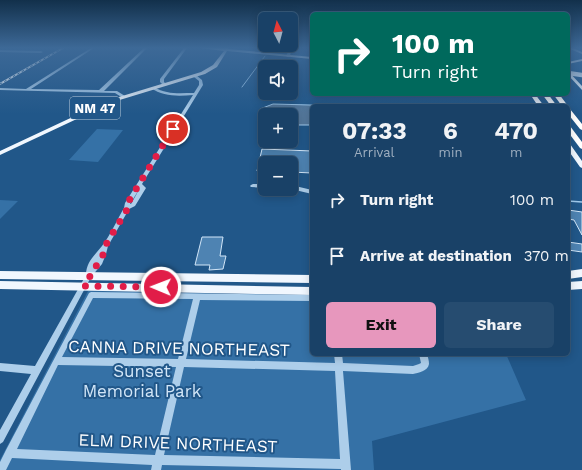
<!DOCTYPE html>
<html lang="en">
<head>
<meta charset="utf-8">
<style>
  :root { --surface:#194167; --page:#264c70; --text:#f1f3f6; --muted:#9fafc0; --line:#375a7b; --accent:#e797bd }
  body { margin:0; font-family:"Work Sans",sans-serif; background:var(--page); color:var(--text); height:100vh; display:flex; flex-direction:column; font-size:15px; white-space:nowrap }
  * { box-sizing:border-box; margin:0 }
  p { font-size:13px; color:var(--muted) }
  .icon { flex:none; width:22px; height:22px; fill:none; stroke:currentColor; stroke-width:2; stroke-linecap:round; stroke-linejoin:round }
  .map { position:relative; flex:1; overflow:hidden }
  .panel { position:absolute; left:310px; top:104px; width:260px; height:252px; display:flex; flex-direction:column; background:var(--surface); border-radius:6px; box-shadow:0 2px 10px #0003,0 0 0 1px var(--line) }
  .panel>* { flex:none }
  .guide { position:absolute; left:310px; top:12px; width:260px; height:84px; border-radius:6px; box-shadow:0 2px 10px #0003,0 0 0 1px var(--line); background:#00695c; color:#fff; overflow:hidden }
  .needle { width:26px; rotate:354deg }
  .fabs { position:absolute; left:258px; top:12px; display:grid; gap:8px }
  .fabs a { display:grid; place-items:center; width:40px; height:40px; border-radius:6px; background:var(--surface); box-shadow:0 2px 10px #0003,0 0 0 1px var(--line); font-size:20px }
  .pin { position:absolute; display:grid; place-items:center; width:34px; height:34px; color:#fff; margin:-17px; border:2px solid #fff; border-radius:50%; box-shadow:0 1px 4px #0007 }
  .me { position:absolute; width:44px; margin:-22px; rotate:271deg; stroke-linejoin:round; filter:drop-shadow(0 0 3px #0008) }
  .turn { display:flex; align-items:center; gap:14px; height:84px; padding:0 16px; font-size:18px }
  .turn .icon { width:52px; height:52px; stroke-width:2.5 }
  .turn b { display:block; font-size:28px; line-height:34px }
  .eta { display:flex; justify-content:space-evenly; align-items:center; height:68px; text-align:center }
  .eta b { font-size:24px; font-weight:700; line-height:28px }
  .button { display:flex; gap:8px; margin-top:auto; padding:8px 16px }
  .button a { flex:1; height:46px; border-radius:6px; background:var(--accent); color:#111; font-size:16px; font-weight:700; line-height:46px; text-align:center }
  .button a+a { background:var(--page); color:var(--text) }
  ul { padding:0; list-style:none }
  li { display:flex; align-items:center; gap:12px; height:56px; padding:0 16px }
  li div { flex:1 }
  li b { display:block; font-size:15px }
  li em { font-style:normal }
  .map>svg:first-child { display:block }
  .green { fill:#3571a6 }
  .water { fill:#54789c; stroke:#a1caec }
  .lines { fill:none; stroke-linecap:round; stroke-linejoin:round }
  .stream-far1 { stroke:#a1caec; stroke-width:1 }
  .stream { stroke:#a1caec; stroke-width:1.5 }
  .building { fill:#4e83b2; stroke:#d2e6f8 }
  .minor { fill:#adceea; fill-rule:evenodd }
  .major { fill:#f1f7fe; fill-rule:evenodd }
  .highway { fill:#fff; fill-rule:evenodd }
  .rail-casing { stroke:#fff; stroke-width:2 }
  .rail { stroke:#215789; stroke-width:1; stroke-dasharray:2.5; stroke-linecap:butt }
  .major-bridge { stroke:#f1f7fe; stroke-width:4.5 }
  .route { stroke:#e11d48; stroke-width:7; stroke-dasharray:0 12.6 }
  .labels { text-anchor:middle; stroke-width:4; stroke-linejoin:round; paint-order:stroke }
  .shield { fill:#215789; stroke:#bccddc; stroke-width:1 }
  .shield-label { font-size:13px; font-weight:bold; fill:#fff }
  .near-street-label { font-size:17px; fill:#fff; stroke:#215789 }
  .near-park-label { font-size:17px; fill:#d2e6f8; stroke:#215789 }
</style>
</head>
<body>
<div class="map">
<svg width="582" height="470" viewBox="0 0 582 470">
  <rect width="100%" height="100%" fill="#215789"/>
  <path class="green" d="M97,129L123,130L98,162L69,160Z
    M0,200L18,201L0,219Z
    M88,291L312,296V354H506L526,400L372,441L374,470H0V460Z"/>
  <path class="water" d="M273,104L348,106H312V125H291V115H267L260,109Z"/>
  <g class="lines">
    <path class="stream-far1" d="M268,51L270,48
      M242,87L265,56"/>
    <path class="stream" d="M568,201L582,202"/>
  </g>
  <path class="building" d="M262,149L312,151V173L291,172V163H265V171H257Z
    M568,210L582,212V235L574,220L568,219Z
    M202,237H223L220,256H226L223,269L209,270L210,265H195Z
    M568,242L582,244V252L568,250Z"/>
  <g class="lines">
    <path class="minor" d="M91,48H94L31,89L99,90L144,48H147L104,91H117L125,96V98H123L115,93L0,90V88L26,89Z
      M184,48H187L164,79V82L167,85L164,86L160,82V79Z
      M290,48H292L290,56L288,57L286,56Z
      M0,50L41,51L43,52L41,53L0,52Z
      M194,75H196L202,80L203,85L142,184L146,188L135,206L129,209L108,246L106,254L102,264L91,277L3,442L0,444V430L31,374L0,371V363L35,366L86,275C86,262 95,255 102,246C111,234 117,220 124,208L125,203L193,95C179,96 163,97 151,88L154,87C167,95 180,93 194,93L199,85V81L194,77ZM140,188L131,204H130Z
      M253,184H265V188L251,187L250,186L251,185Z
      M291,185L312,190V194L291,189Z
      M91,292L312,295V301L200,300L186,359L335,363L334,354H342L343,363L413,366L419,364L421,363L419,354H427C428,357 429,361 429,364C428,371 418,373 413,374L343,371L351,470H341V469L162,465L161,470H151L152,465L12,458L6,470H0V462L6,450L89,293ZM93,298L193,299L178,359L62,357ZM58,365L176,367L155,455L17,449ZM184,367L335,371L340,459L164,455Z"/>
    <path class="major" d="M201,48H228L229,49L312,57V59L227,51L217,67L205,74L113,102L0,155V151L109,100L201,72L213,65L224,51Z
      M568,48H573L582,52V54Z
      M582,59V61L568,64V62Z
      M568,71L582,86V90L568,75Z
      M530,94H535L544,106H538Z
      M568,143L570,144L582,161V168L580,167L568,150Z
      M582,269V277L568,279V271Z
      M0,271L312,275V283L0,279Z
      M0,281L312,287V295L0,289Z
      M582,281V289L568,290V282Z"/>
    <path class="highway" d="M542,94H548L557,106H551Z
      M553,94H559L568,106H562Z
      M568,108L570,109L582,124V130L580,129L568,114Z
      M568,125L570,126L582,142V149L580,148L568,132Z"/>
    <g class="rail-casing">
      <path id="rail" d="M0,84L63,48"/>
    </g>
    <use href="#rail" class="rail"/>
    <path class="major-bridge" d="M568,73L582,75"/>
  </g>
  <linearGradient id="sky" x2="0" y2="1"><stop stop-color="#12304b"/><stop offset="0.42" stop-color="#3d6997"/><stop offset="1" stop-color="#3d6997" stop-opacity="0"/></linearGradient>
  <rect width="582" height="114" fill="url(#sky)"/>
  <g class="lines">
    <path class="route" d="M161,287L84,286L104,253L105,246L128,208L127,204L173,129"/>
  </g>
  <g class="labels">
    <rect class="shield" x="70" y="97" width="50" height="22" rx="3"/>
    <g class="shield-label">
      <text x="95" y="113">NM 47</text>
    </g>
    <g class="near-street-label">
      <text transform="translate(179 348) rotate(1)" y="6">CANNA DRIVE NORTHEAST</text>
      <text transform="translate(178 443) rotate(2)" y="6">ELM DRIVE NORTHEAST</text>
    </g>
    <g class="near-park-label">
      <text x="142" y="377">Sunset<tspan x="142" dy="20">Memorial Park</tspan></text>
    </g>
  </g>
</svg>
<div class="fabs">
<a><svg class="needle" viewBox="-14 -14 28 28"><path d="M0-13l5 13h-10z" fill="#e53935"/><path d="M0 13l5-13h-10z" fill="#9fafc0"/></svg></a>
<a><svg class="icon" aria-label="sound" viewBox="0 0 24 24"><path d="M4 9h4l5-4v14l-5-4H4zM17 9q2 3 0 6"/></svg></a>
<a>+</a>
<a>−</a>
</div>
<div class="pin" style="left:173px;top:129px;background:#d93025"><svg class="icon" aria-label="arrive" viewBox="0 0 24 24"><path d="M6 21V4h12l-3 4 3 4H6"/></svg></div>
<svg class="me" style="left:161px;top:287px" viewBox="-20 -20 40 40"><circle r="17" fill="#e11d48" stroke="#fff" stroke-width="3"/><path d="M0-11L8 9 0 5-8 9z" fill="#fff"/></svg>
<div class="guide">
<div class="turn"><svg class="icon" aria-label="right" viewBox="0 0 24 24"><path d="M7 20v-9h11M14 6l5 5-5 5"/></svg><div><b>100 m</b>Turn right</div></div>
</div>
<section class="panel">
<div class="eta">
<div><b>07:33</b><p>Arrival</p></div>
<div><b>6</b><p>min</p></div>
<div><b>470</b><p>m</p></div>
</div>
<ul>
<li><svg class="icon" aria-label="right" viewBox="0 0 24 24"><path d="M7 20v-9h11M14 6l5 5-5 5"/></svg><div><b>Turn right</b></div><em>100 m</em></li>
<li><svg class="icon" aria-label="arrive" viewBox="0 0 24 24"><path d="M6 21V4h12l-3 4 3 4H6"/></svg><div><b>Arrive at destination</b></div><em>370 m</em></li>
</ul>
<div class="button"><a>Exit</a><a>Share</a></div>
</section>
</div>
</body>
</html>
